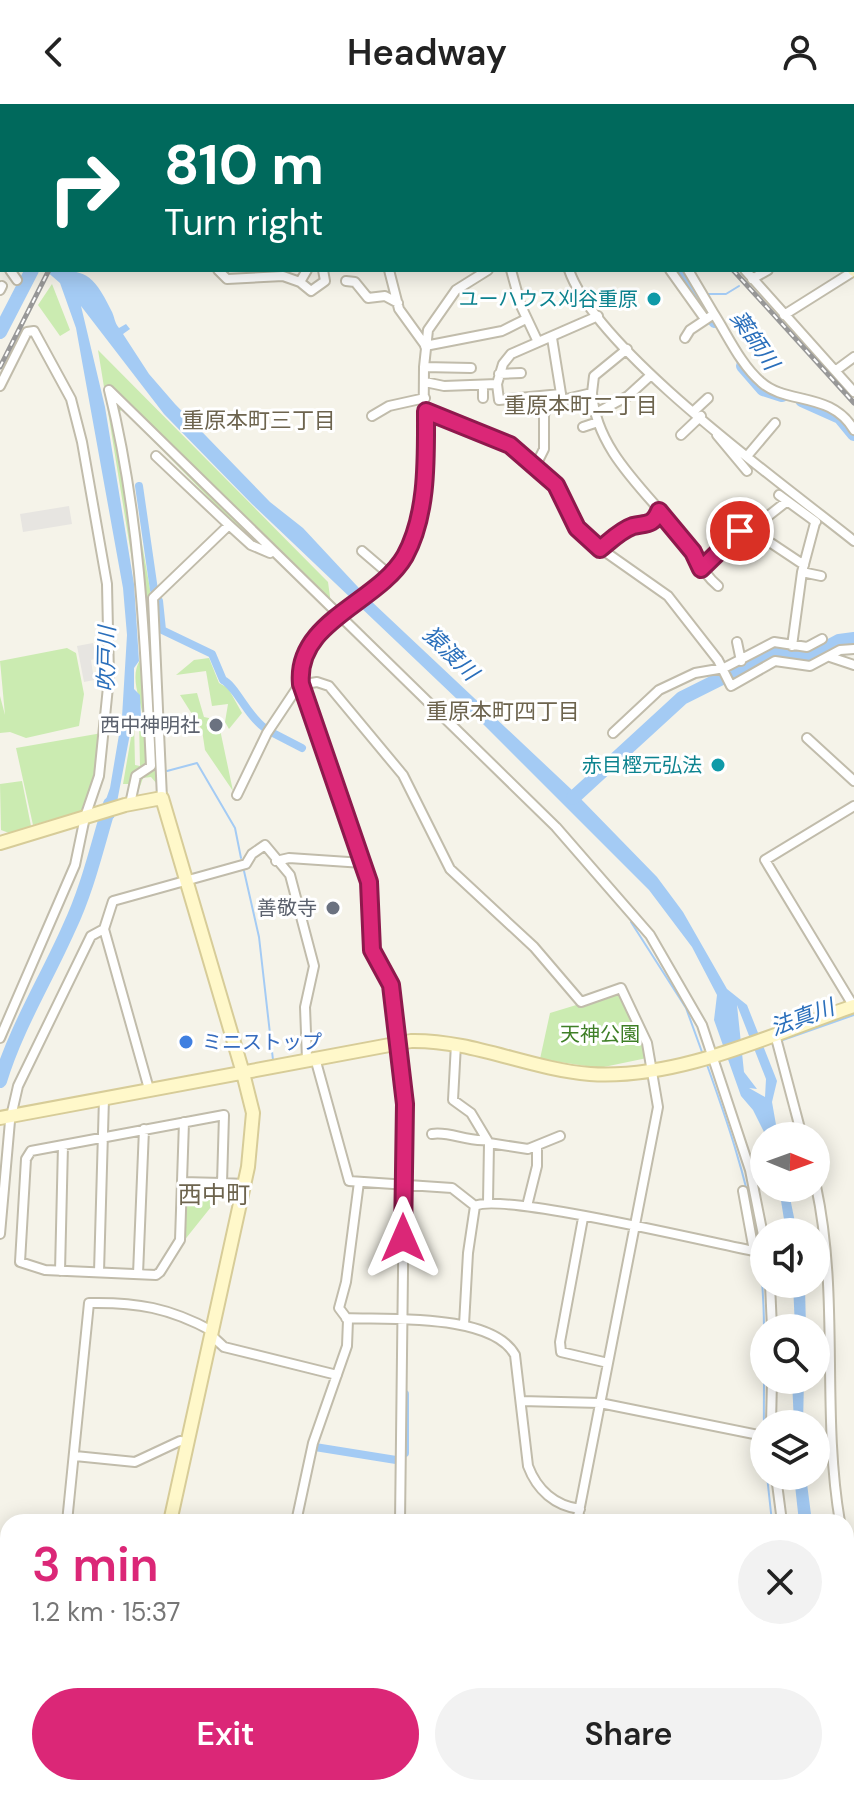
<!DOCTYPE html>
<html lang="en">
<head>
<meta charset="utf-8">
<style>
  :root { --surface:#fff; --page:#f2f2f2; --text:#222; --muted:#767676; --accent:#db2777 }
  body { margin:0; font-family:"DM Sans","Noto Sans JP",sans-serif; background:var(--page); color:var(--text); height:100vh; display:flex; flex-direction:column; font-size:30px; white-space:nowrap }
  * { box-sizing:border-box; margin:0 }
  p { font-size:26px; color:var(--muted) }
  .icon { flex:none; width:44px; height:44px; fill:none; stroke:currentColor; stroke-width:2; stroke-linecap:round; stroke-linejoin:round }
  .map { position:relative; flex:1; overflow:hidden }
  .sheet { position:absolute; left:0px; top:1410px; width:854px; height:282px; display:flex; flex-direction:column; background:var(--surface); border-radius:24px 24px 0 0; box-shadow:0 4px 20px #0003 }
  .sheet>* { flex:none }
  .top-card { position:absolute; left:0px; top:0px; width:854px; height:168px; box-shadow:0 4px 20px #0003; background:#00695c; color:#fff; overflow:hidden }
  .needle { width:52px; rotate:91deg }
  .fabs { position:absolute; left:750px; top:1018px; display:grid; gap:16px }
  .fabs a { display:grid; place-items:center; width:80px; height:80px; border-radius:50%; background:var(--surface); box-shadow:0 4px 20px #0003; font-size:40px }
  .pin { position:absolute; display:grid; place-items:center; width:68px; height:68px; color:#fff; margin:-34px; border:4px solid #fff; border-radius:50%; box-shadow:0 2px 8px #0007 }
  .me { position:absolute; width:88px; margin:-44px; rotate:0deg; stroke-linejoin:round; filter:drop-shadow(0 0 6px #0008) }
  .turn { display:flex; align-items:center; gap:28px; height:168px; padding:0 32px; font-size:36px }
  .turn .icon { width:104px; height:104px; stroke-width:2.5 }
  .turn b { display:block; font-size:56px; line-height:68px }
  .round { display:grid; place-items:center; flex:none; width:84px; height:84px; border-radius:42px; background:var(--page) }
  .head { display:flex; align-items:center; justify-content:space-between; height:136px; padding:0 32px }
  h1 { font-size:48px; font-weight:600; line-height:60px; color:var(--accent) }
  .action { display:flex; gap:16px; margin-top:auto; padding:16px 32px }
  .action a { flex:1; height:92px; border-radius:48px; background:var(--accent); color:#fff; font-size:32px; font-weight:600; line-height:92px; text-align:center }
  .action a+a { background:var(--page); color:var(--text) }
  header { display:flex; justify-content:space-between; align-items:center; height:104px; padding:0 32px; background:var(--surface); font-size:36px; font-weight:600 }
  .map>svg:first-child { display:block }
  .green { fill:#cbebb1 }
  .parking { fill:#e7e5e1 }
  .water { fill:#a4cbf4; fill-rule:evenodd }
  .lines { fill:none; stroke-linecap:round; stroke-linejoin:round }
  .stream { stroke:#a4cbf4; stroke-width:2 }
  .canal { stroke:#a4cbf4; stroke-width:8 }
  .river { stroke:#a4cbf4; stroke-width:14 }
  .street-casing { stroke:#c1bcab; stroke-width:12 }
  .secondary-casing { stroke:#d7cc98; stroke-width:16 }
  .highway-casing { stroke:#e4b634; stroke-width:20 }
  .street { stroke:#fff; stroke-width:8 }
  .secondary { stroke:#fff8ca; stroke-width:12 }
  .highway { stroke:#ffdd6b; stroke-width:16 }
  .rail-casing { stroke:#989898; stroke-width:5 }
  .rail { stroke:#fff; stroke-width:2; stroke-dasharray:6; stroke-linecap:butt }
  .route-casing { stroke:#8e194d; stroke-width:20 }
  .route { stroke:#db2777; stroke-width:14 }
  .culture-dot { fill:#0f9aa8; stroke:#fff; stroke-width:3 }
  .worship-dot { fill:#6b7280; stroke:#fff; stroke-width:3 }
  .shop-dot { fill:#3f7fe0; stroke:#fff; stroke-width:3 }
  .labels { text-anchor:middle; stroke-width:6; stroke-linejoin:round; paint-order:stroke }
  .culture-label { font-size:20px; fill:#0d838f; stroke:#fff; text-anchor:end }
  .worship-label { font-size:20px; fill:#5b616d; stroke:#fff; text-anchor:end }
  .park-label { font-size:20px; fill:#3f7f27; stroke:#fff }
  .shop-label { font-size:20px; fill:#366cbe; stroke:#fff; text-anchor:start }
  .water-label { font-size:22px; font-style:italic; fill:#2a6fbb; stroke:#fff }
  .neighbourhood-label { font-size:22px; fill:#6d644e; stroke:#fff }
  .quarter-label { font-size:24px; fill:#6d644e; stroke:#fff }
</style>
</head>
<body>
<header><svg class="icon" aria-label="back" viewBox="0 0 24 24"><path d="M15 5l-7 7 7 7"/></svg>Headway<svg class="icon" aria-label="person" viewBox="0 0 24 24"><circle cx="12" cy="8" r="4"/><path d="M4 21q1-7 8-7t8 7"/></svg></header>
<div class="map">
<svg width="854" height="1691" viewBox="0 0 854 1691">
  <rect width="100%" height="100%" fill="#f5f3e9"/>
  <path class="green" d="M52,180L70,226L60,232L38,201Z
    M98,246L328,478L331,500L250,436L122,305L119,309L150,485L157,680L151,673L143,674L138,688L128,690L131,680H123L134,616L135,661L140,662L139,616L143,614C141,595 129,574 140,556L136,481Z
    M67,544L76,549L84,590L79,622L26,634L10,628L0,629V592L5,611L0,557Z
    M209,554L219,579L228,584L242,609L229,625L225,618L228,600L212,602L206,567L176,571L194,556Z
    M197,589L204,613L218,616L233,687L205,646L202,626L180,591Z
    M102,629L95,671L85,706L33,721L16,644Z
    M22,677L31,722L9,729L1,726L0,680Z
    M619,888L647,954L599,964L540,955L550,909Z
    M188,1081L227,1083L183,1138L185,1084Z"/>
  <path class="parking" d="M69,402L72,420L23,428L20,410Z
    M93,539L96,555L91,556L94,576L84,578L77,542Z"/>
  <path class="water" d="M45,166C86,166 92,168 111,206C115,213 114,218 119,224L126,220L130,225L123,230L149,270L175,300L270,398L303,424L371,497L572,686L585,678L590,683L579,693L657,773L683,808L727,885L747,901L777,977L772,998L778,1032H766L753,1006L741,992L714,916L717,891L692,843L649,786L480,617L252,400L164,310L81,202L105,303L134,480L139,557L134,564V585L140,591L141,613L133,614L114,714L98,718L110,684L122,613L127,531L123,484L76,224L60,179ZM737,901L766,975L765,993L749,984L757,985L744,968Z
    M779,1084H788L797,1128H786Z
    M793,1180L805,1183L806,1224H795Z
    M792,1276H804L803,1320H794Z
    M794,1372H806L812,1418H799Z"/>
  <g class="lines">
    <path class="stream" d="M707,190H726L739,182
      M167,667L197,659L235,724L241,754
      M244,767L259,833L273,956
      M631,818L686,904L702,948
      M780,937L854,911
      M706,958C726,1014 746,1071 756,1130C768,1194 763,1263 764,1328
      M767,1372L772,1418
      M661,1691L667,1684"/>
    <path class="canal" d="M139,382L154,486
      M159,497L162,526L212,550L223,576C236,582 247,612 266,625
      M271,628L302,644
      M324,659L341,705
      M366,785V817
      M405,964L408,987
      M315,1343L396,1356
      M405,1349V1290"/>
    <path class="river" d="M554,0L556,2
      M680,166L715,217
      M0,228L32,166
      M743,262L763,285L782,291
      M802,296L840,313L854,330
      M573,694L682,594L772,549L809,553L839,537L854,535
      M0,977C16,924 46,876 69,824C88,784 97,742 110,700"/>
    <g class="street-casing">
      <path id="street" d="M187,0L189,2
        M359,0V2
        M473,0L474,2
        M545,0L547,2
        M563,0L565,2
        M628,0L629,2
        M701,0L702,2
        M255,2L259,0
        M416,2V0
        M737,2L741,0
        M852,59L854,58
        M0,153L2,156
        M10,166L17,176
        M218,166L227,175L283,172L300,178L311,187L325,177L323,166
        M389,166L399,205L425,241
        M511,166L521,202L538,238
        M569,166C597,247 783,380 854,437
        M670,166L705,215
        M745,166L854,288
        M752,175L768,166
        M346,177L355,178L368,194L385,192L398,199
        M300,178L307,166
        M0,186L2,182
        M714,210C728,232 741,261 761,278C786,301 831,287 854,326
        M784,211L854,167
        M552,234L562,296L592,289L594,272L627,245
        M685,234L690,226L714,210L688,166
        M425,242L502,227L526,215
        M424,263L471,264
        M835,267L854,253
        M499,270L521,269
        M425,278L444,282L497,280L503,260L511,250L598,212
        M497,280L499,296L561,290
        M483,281V294
        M0,282L27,228L34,227L71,295L82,338L107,480L109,573L99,672L85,713L75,761L0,934
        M592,289C597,355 659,396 692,447C700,460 705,471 718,482
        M426,307C470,330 525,339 556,381C569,399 573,419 587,435L668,492L718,556L731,582L775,557L810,562L840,546L854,545
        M694,307L708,294
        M596,309L628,292L651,271
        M372,312L389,302L425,294
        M583,323L598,318
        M681,331L701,312
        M717,331L747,367
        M748,351L775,319
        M156,352L229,421
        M535,363L544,345V310L555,292
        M779,391L816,418
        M729,401L733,417L757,446
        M763,416L786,398
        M771,439L804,461
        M725,442L736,451L752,440
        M600,445C610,437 621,426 633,422C646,419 653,422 659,407
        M362,447L390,471
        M701,465L740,427
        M802,468L821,472
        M737,538L741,557
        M792,542L802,468L815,419
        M830,553L854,561
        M613,629L659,586L695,569L724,564L774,538L807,543L822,535
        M807,634L854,677
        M237,691L267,629L299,581L317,578L329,582L403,671L450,765L534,843L581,898L621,884L647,939L658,1003L577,1418
        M162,694L153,494L229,421L251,441L270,449
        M130,700L136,672L151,662C145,535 140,410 109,286L556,723L650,831L702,921L750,1066L764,1136
        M854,702L765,756L854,903
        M276,757L289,754L363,759
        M104,825L149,985
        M776,934L802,1032
        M456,940L453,996L471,1009L489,1039
        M315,954L349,1077L452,1084L475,1102C500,1088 712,1139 754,1147L743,1087
        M432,1030C450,1027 466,1038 487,1036
        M182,1078L222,1079L224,1011L31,1047L26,1055L20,1158L45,1166L156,1171L160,1168L180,1136L184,1018
        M222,1079L244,1080
        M816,1082C840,1193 821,1307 840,1418
        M488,1098L489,1039L528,1045L560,1032
        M527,1102L537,1062V1044
        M583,1114L560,1238L561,1248L608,1259
        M0,1130L10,1017L18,982L91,832L104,825L113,797L246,760L252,750L265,741L290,771L314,862L305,903L307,955
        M60,1167L63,1041
        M99,1168L104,994
        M138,1170L144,1025
        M770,1180L772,1224
        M346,1214C389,1216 492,1209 515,1251L528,1362C537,1386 555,1402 580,1405
        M464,1221L468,1149L475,1102
        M211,1231L224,1243L337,1271
        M521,1297L600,1299L764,1332
        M771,1320L772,1276
        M75,1352L135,1358L180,1337L187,1338
        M776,1372L782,1418
        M67,1418L89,1199C137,1198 170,1204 212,1227
        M296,1418L313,1339L347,1242L348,1216L339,1204L346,1178L359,1078
        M400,1418L405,1000L395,907L391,881L372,846L369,778L300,569L314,533L390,471L409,444L423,386L424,263L428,226L456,186L488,166
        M846,1432L854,1454
        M846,1452L851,1481
        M846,1637L854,1631
        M0,1654L8,1626
        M134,1684L178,1691
        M603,1684L604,1691
        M234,1691L235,1684
        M397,1691V1684"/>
    </g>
    <g class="secondary-casing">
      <path id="secondary" d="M793,0L794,2
        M852,162L854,166
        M0,739L125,701L162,694L243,969L253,1009L248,1063L170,1418
        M0,1014L411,937C473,936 529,965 590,970C679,976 772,930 854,902
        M110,1691L111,1684"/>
    </g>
    <g class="highway-casing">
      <path id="highway" d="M846,1648L854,1642
        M786,1691L796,1684
        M803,1691L813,1684"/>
    </g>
    <use href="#street" class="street"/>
    <use href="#secondary" class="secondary"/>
    <use href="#highway" class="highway"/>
    <g class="rail-casing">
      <path id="rail" d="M615,0L617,2
        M126,2L127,0
        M733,166L854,299
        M0,263L49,166
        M846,1494L854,1484
        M685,1691L691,1684"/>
    </g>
    <use href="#rail" class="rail"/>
  </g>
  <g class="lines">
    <g class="route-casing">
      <path id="route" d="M403,1134L405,1000L391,881L372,846L369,778L301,580C295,517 378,499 405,452C428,410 426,354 426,307L510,341L556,381L577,424L600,445C610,437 621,426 633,422C646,419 653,422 659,407L693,448L701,465L740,427"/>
    </g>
    <use href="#route" class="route"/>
  </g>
  <g class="culture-dot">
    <circle cx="654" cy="195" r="8"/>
    <circle cx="718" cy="661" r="8"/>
  </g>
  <g class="worship-dot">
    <circle cx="216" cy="621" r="8"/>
    <circle cx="333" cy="804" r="8"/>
  </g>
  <circle class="shop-dot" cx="186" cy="938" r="8"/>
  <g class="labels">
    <g class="culture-label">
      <text x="638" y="202">ユーハウス刈谷重原</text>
      <text x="702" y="668">赤目樫元弘法</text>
    </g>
    <g class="worship-label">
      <text x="200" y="628">西中神明社</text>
      <text x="317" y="811">善敬寺</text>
    </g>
    <g class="park-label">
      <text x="600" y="937">天神公園</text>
    </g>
    <g class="shop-label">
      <text x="202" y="945">ミニストップ</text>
    </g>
    <g class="water-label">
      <text transform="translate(755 236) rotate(55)" y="8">薬師川</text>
      <text transform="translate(451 549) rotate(44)" y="8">猿渡川</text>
      <text transform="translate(106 555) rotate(-89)" y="8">吹戸川</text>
      <text transform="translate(802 913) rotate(-20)" y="8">法真川</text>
    </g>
    <g class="neighbourhood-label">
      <text x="581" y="309">重原本町二丁目</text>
      <text x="259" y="324">重原本町三丁目</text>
      <text x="503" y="615">重原本町四丁目</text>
    </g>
    <g class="quarter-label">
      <text x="214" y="1099">西中町</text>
    </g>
  </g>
</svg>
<div class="fabs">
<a><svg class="needle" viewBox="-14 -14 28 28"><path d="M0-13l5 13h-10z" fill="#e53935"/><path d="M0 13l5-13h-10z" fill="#767676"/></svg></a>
<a><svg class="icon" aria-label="sound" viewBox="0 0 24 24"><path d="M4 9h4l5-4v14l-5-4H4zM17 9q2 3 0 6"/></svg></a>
<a><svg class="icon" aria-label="search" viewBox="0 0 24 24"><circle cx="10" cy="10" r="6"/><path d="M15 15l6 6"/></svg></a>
<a><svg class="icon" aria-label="layers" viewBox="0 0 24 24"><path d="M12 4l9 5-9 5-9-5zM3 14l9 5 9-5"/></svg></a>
</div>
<div class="pin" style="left:740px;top:427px;background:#d93025"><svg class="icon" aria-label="arrive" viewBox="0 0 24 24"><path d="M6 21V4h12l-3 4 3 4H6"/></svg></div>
<svg class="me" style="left:403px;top:1134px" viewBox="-20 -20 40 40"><path d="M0-17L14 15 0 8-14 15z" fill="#db2777" stroke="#fff" stroke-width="4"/></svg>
<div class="top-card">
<div class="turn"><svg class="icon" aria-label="right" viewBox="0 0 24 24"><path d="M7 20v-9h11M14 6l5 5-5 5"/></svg><div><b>810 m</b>Turn right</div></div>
</div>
<section class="sheet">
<div class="head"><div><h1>3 min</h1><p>1.2 km · 15:37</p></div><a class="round"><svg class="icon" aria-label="close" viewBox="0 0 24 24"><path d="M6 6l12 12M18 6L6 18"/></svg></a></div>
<div class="action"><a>Exit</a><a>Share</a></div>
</section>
</div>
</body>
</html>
